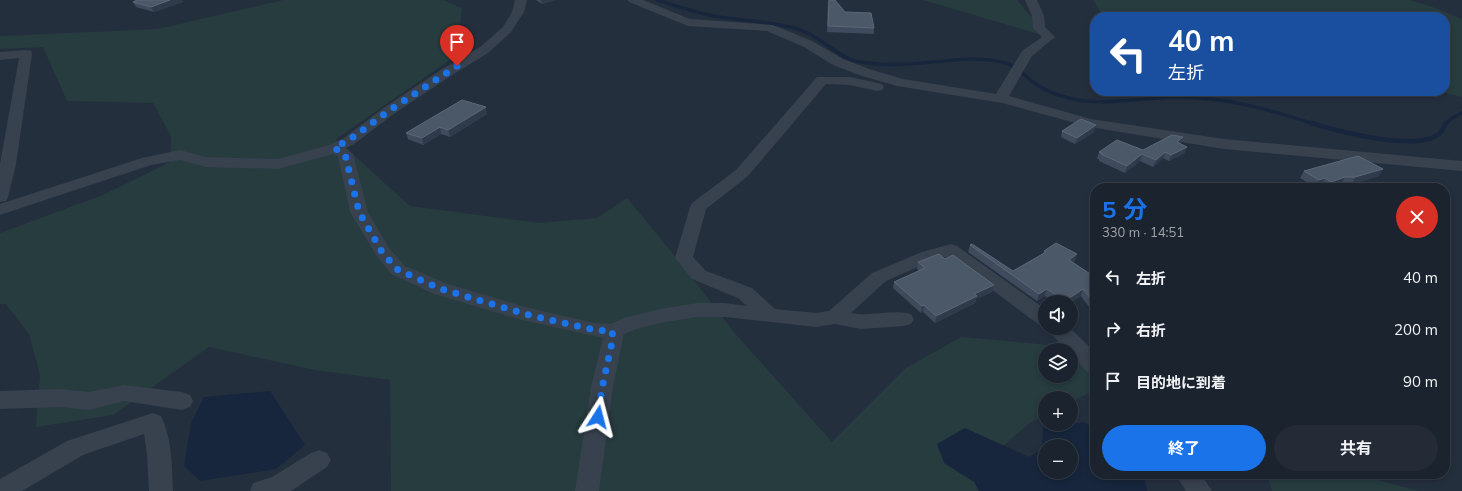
<!DOCTYPE html>
<html lang="ja">
<head>
<meta charset="utf-8">
<style>
  :root { --surface:#1b232e; --page:#242b36; --text:#f1f3f6; --muted:#a0a4aa; --line:#39404a; --accent:#1a73e8 }
  body { margin:0; font-family:Mulish,"Noto Sans JP",sans-serif; background:var(--page); color:var(--text); height:100vh; display:flex; flex-direction:column; font-size:15px; white-space:nowrap }
  * { box-sizing:border-box; margin:0 }
  p { font-size:13px; color:var(--muted) }
  .icon { flex:none; width:22px; height:22px; fill:none; stroke:currentColor; stroke-width:2; stroke-linecap:round; stroke-linejoin:round }
  .map { position:relative; flex:1; overflow:hidden }
  .side { position:absolute; left:1090px; top:183px; width:360px; height:296px; display:flex; flex-direction:column; background:var(--surface); border-radius:16px; box-shadow:0 2px 6px #0003,0 0 0 1px var(--line) }
  .side>* { flex:none }
  .banner { position:absolute; left:1090px; top:12px; width:360px; height:84px; border-radius:16px; box-shadow:0 2px 6px #0003,0 0 0 1px var(--line); background:#1a4fa0; color:#fff; overflow:hidden }
  .fabs { position:absolute; left:1038px; top:295px; display:grid; gap:8px }
  .fabs a { display:grid; place-items:center; width:40px; height:40px; border-radius:50%; background:var(--surface); box-shadow:0 2px 6px #0003,0 0 0 1px var(--line); font-size:20px }
  .pin { position:absolute; display:grid; place-items:center; width:34px; height:34px; color:#fff; margin:-41px -17px; border-radius:50% 50% 50% 0; rotate:-45deg; box-shadow:0 0 4px #0007 }
  .pin .icon { rotate:45deg }
  .me { position:absolute; width:44px; margin:-22px; rotate:9deg; stroke-linejoin:round; filter:drop-shadow(0 0 3px #0008) }
  .turn { display:flex; align-items:center; gap:14px; height:84px; padding:0 12px; font-size:18px }
  .turn .icon { width:52px; height:52px; stroke-width:2.5 }
  .turn b { display:block; font-size:28px; line-height:34px }
  .round { display:grid; place-items:center; flex:none; width:42px; height:42px; border-radius:21px; background:var(--page) }
  .summary { display:flex; align-items:center; justify-content:space-between; height:68px; padding:0 12px }
  h1 { font-size:24px; font-weight:700; line-height:30px; color:var(--accent) }
  .action { display:flex; gap:8px; margin-top:auto; padding:8px 12px }
  .action a { flex:1; height:46px; border-radius:24px; background:var(--accent); color:#fff; font-size:16px; font-weight:700; line-height:46px; text-align:center }
  .action a+a { background:var(--page); color:var(--text) }
  ul { padding:0; list-style:none }
  li { display:flex; align-items:center; gap:12px; height:52px; padding:0 12px }
  li div { flex:1 }
  li b { display:block; font-size:15px }
  li em { font-style:normal }
  .map>svg:first-child { display:block }
  .green { fill:#263c3f; fill-rule:evenodd }
  .water { fill:#17263c; fill-rule:evenodd }
  .lines { fill:none; stroke-linecap:round; stroke-linejoin:round }
  .stream-far1 { stroke:#17263c; stroke-width:3.5 }
  .stream { stroke:#17263c; stroke-width:4.5 }
  .minor { fill:#38414e; fill-rule:evenodd }
  .wall { fill:#3f4b5c }
  .shaded-wall { fill:#2f3b4b }
  .building { fill:#4b5868; stroke:#5c6777 }
  .route { stroke:#1a73e8; stroke-width:7; stroke-dasharray:0 12.6 }
</style>
</head>
<body>
<div class="map">
<svg width="1462" height="491" viewBox="0 0 1462 491">
  <rect width="100%" height="100%" fill="#242f3e"/>
  <path class="green" d="M283,0H443L462,8L457,55L336,139L410,206L539,223L597,218L627,198L678,260L733,331L832,442L906,368L961,337L1095,349V392L1089,393L1071,402V398H1045V415L1028,424L995,453L1015,491H391L390,380L315,370L209,347L113,415L36,427L40,375L29,334L6,304H0V233L103,195L170,162L171,136L153,103L67,101L43,47L0,49V36L158,29ZM1045,350H1071V376H1045Z
    M923,0H1017L1049,37Z
    M1093,0H1409L1430,6L1462,19V97L1437,91H1445V17H1106L1101,13Z
    M1267,474H1357L1418,491H1272Z"/>
  <path class="water" d="M270,391L305,445L276,469L200,481L184,466L191,423L204,397Z
    M1084,422L1095,430V474H1144L1147,491H979L974,482L944,463L937,444L965,428L1029,457L1042,449L1043,428ZM1045,446H1071V472H1045Z"/>
  <g class="lines">
    <path class="stream-far1" d="M657,0C676,6 694,12 713,16C742,21 770,21 798,29C818,35 832,52 852,60C859,63 871,63 879,64C920,68 961,53 1002,62C1020,66 1023,76 1036,84C1048,93 1063,97 1077,100C1109,105 1142,98 1173,97C1222,96 1268,109 1314,124
      M1446,124L1452,118L1462,113"/>
    <path class="stream" d="M1311,123C1337,131 1419,153 1440,133C1443,131 1444,126 1446,123"/>
    <path class="minor" d="M515,0H527L524,12L511,32L488,53L449,77L395,113L354,144L346,148L353,154L368,212L389,248L405,266L448,284L529,308L595,323L610,324L624,318L660,309L697,303H725L747,306L738,298L692,279L675,258L690,207L692,203L736,170L817,77H850L882,84L884,87L882,90L877,91L850,85L826,84L748,176L706,209L693,257L706,271L752,288L775,309L816,313L829,311L872,273L922,252L951,244L957,246L1045,309V326L1038,324L948,257L934,260L886,281L851,313C871,317 892,309 911,314L914,319L911,324L904,326L861,329L835,324L816,327L725,317H697L660,323L636,329L623,335V339L613,387L599,491H575L591,387L603,338L522,320L434,294L391,274L376,255L350,212L338,156L333,154L278,169L206,167L180,160L151,165L0,215V204L142,158L180,150L206,157L278,159L329,145L344,138L385,107L439,71L480,47L503,27L512,12Z
      M627,0H643L690,19L773,25L812,41L843,59L869,69L903,79L996,94L1022,51L1042,37L1033,28L1032,16L1025,0H1037L1044,16L1045,27L1055,37L1032,56L1009,96L1091,119L1224,139L1462,161V171L1224,149L1090,127L1002,103L897,86L859,75L833,65L804,47L767,31L688,26L629,2Z
      M26,50L31,51L32,54L16,164L8,197L6,201L0,202V164L19,58L0,60V52Z
      M1047,328H1070L1095,352V374L1087,372L1071,354V350H1067L1050,333Z
      M124,385L182,392L190,395L193,401L190,407L182,410L124,401L89,410L60,407L0,409V391L60,389L89,392Z
      M153,413L161,416C172,438 172,467 173,491H149L147,454L144,434L83,455L22,491H0V479L67,441Z
      M319,450L327,453L331,460L327,467L291,491H250L253,483L272,477L311,453Z
      M1175,474H1201L1212,491H1186Z"/>
  </g>
  <path class="wall" d="M536,0H555L542,4Z
    M828,0L845,12L874,28V34L827,32Z
    M133,2H183L154,12L136,7Z
    M487,114L450,137L441,134L423,145L408,139L406,133Z
    M1062,131L1094,132L1075,144L1061,137Z
    M1183,137L1180,143L1185,153L1169,161L1163,158L1153,167L1140,161L1125,173L1099,161V159H1097L1099,152L1143,150Z
    M1304,171L1379,176L1352,184H1341L1327,188L1322,185L1315,187L1300,178Z
    M970,245L1013,271L1043,254L1044,251L1075,261L1072,263L1095,277V315L1081,296L1071,302H1054L1045,296L1037,301L968,252Z
    M945,259L994,285L992,292L976,299L975,303L935,323L923,312L921,313L893,288L894,282L919,271L917,269L918,262Z"/>
  <path class="shaded-wall" d="M170,0H182L183,2L154,12L151,7Z
    M541,0H555L542,4Z
    M486,107L487,114L450,137L448,130Z
    M1096,125L1094,132L1075,144L1077,138Z
    M440,127L441,134L423,145L422,138Z
    M1183,137L1180,143L1177,142Z
    M1187,147L1185,153L1169,161L1171,155Z
    M1165,152L1163,158L1153,167L1156,160Z
    M1142,154L1140,161L1125,173L1127,166Z
    M1383,169L1379,176L1352,184L1355,177Z
    M1345,177L1341,184L1328,188L1331,182Z
    M1325,178L1322,185L1315,187L1319,180Z
    M1077,254L1075,261L1066,267L1069,260Z
    M994,285L992,292L976,299L975,303L935,323L936,316L974,294Z
    M1047,289L1045,296L1037,301L1039,294Z
    M1083,289L1081,296L1071,302H1064L1065,301Z
    M924,305L923,312L921,313L922,306Z"/>
  <path class="building" d="M137,0H170L151,7L133,2Z
    M829,0H835L845,12L871,13L874,28L828,26Z
    M462,100L486,107L448,130L440,127L422,138L406,133Z
    M1081,119L1096,125L1077,138L1062,131Z
    M1172,135L1183,137L1177,142L1187,147L1171,155L1165,152L1156,160L1142,154L1127,166L1101,154L1102,153L1099,152L1117,140L1143,150Z
    M1358,156L1383,169L1355,177H1345L1331,182L1325,178L1319,180L1304,171Z
    M1056,243L1077,254L1069,260L1095,277V304L1083,289L1065,301L1047,289L1039,294L970,245L972,244L1013,271L1046,252L1044,251Z
    M939,254L945,259L953,255L994,285L974,294L977,296L936,316L924,305L922,306L894,282L925,268L918,262Z"/>
  <g class="lines">
    <path class="route" d="M457,66L390,110L349,140L334,148L345,154L359,212L382,252L398,270L441,289L529,315L595,330L612,331L613,338L602,388L598,417"/>
  </g>
</svg>
<div class="fabs">
<a><svg class="icon" aria-label="sound" viewBox="0 0 24 24"><path d="M4 9h4l5-4v14l-5-4H4zM17 9q2 3 0 6"/></svg></a>
<a><svg class="icon" aria-label="layers" viewBox="0 0 24 24"><path d="M12 4l9 5-9 5-9-5zM3 14l9 5 9-5"/></svg></a>
<a>+</a>
<a>−</a>
</div>
<div class="pin" style="left:457px;top:66px;background:#d93025"><svg class="icon" aria-label="arrive" viewBox="0 0 24 24"><path d="M6 21V4h12l-3 4 3 4H6"/></svg></div>
<svg class="me" style="left:598px;top:417px" viewBox="-20 -20 40 40"><path d="M0-17L14 15 0 8-14 15z" fill="#1a73e8" stroke="#fff" stroke-width="4"/></svg>
<div class="banner">
<div class="turn"><svg class="icon" aria-label="left" viewBox="0 0 24 24"><path d="M17 20v-9H6M10 6l-5 5 5 5"/></svg><div><b>40 m</b>左折</div></div>
</div>
<section class="side">
<div class="summary"><div><h1>5 分</h1><p>330 m · 14:51</p></div><a class="round" style="background:#d93025;color:#fff"><svg class="icon" aria-label="close" viewBox="0 0 24 24"><path d="M6 6l12 12M18 6L6 18"/></svg></a></div>
<ul>
<li><svg class="icon" aria-label="left" viewBox="0 0 24 24"><path d="M17 20v-9H6M10 6l-5 5 5 5"/></svg><div><b>左折</b></div><em>40 m</em></li>
<li><svg class="icon" aria-label="right" viewBox="0 0 24 24"><path d="M7 20v-9h11M14 6l5 5-5 5"/></svg><div><b>右折</b></div><em>200 m</em></li>
<li><svg class="icon" aria-label="arrive" viewBox="0 0 24 24"><path d="M6 21V4h12l-3 4 3 4H6"/></svg><div><b>目的地に到着</b></div><em>90 m</em></li>
</ul>
<div class="action"><a>終了</a><a>共有</a></div>
</section>
</div>
</body>
</html>
